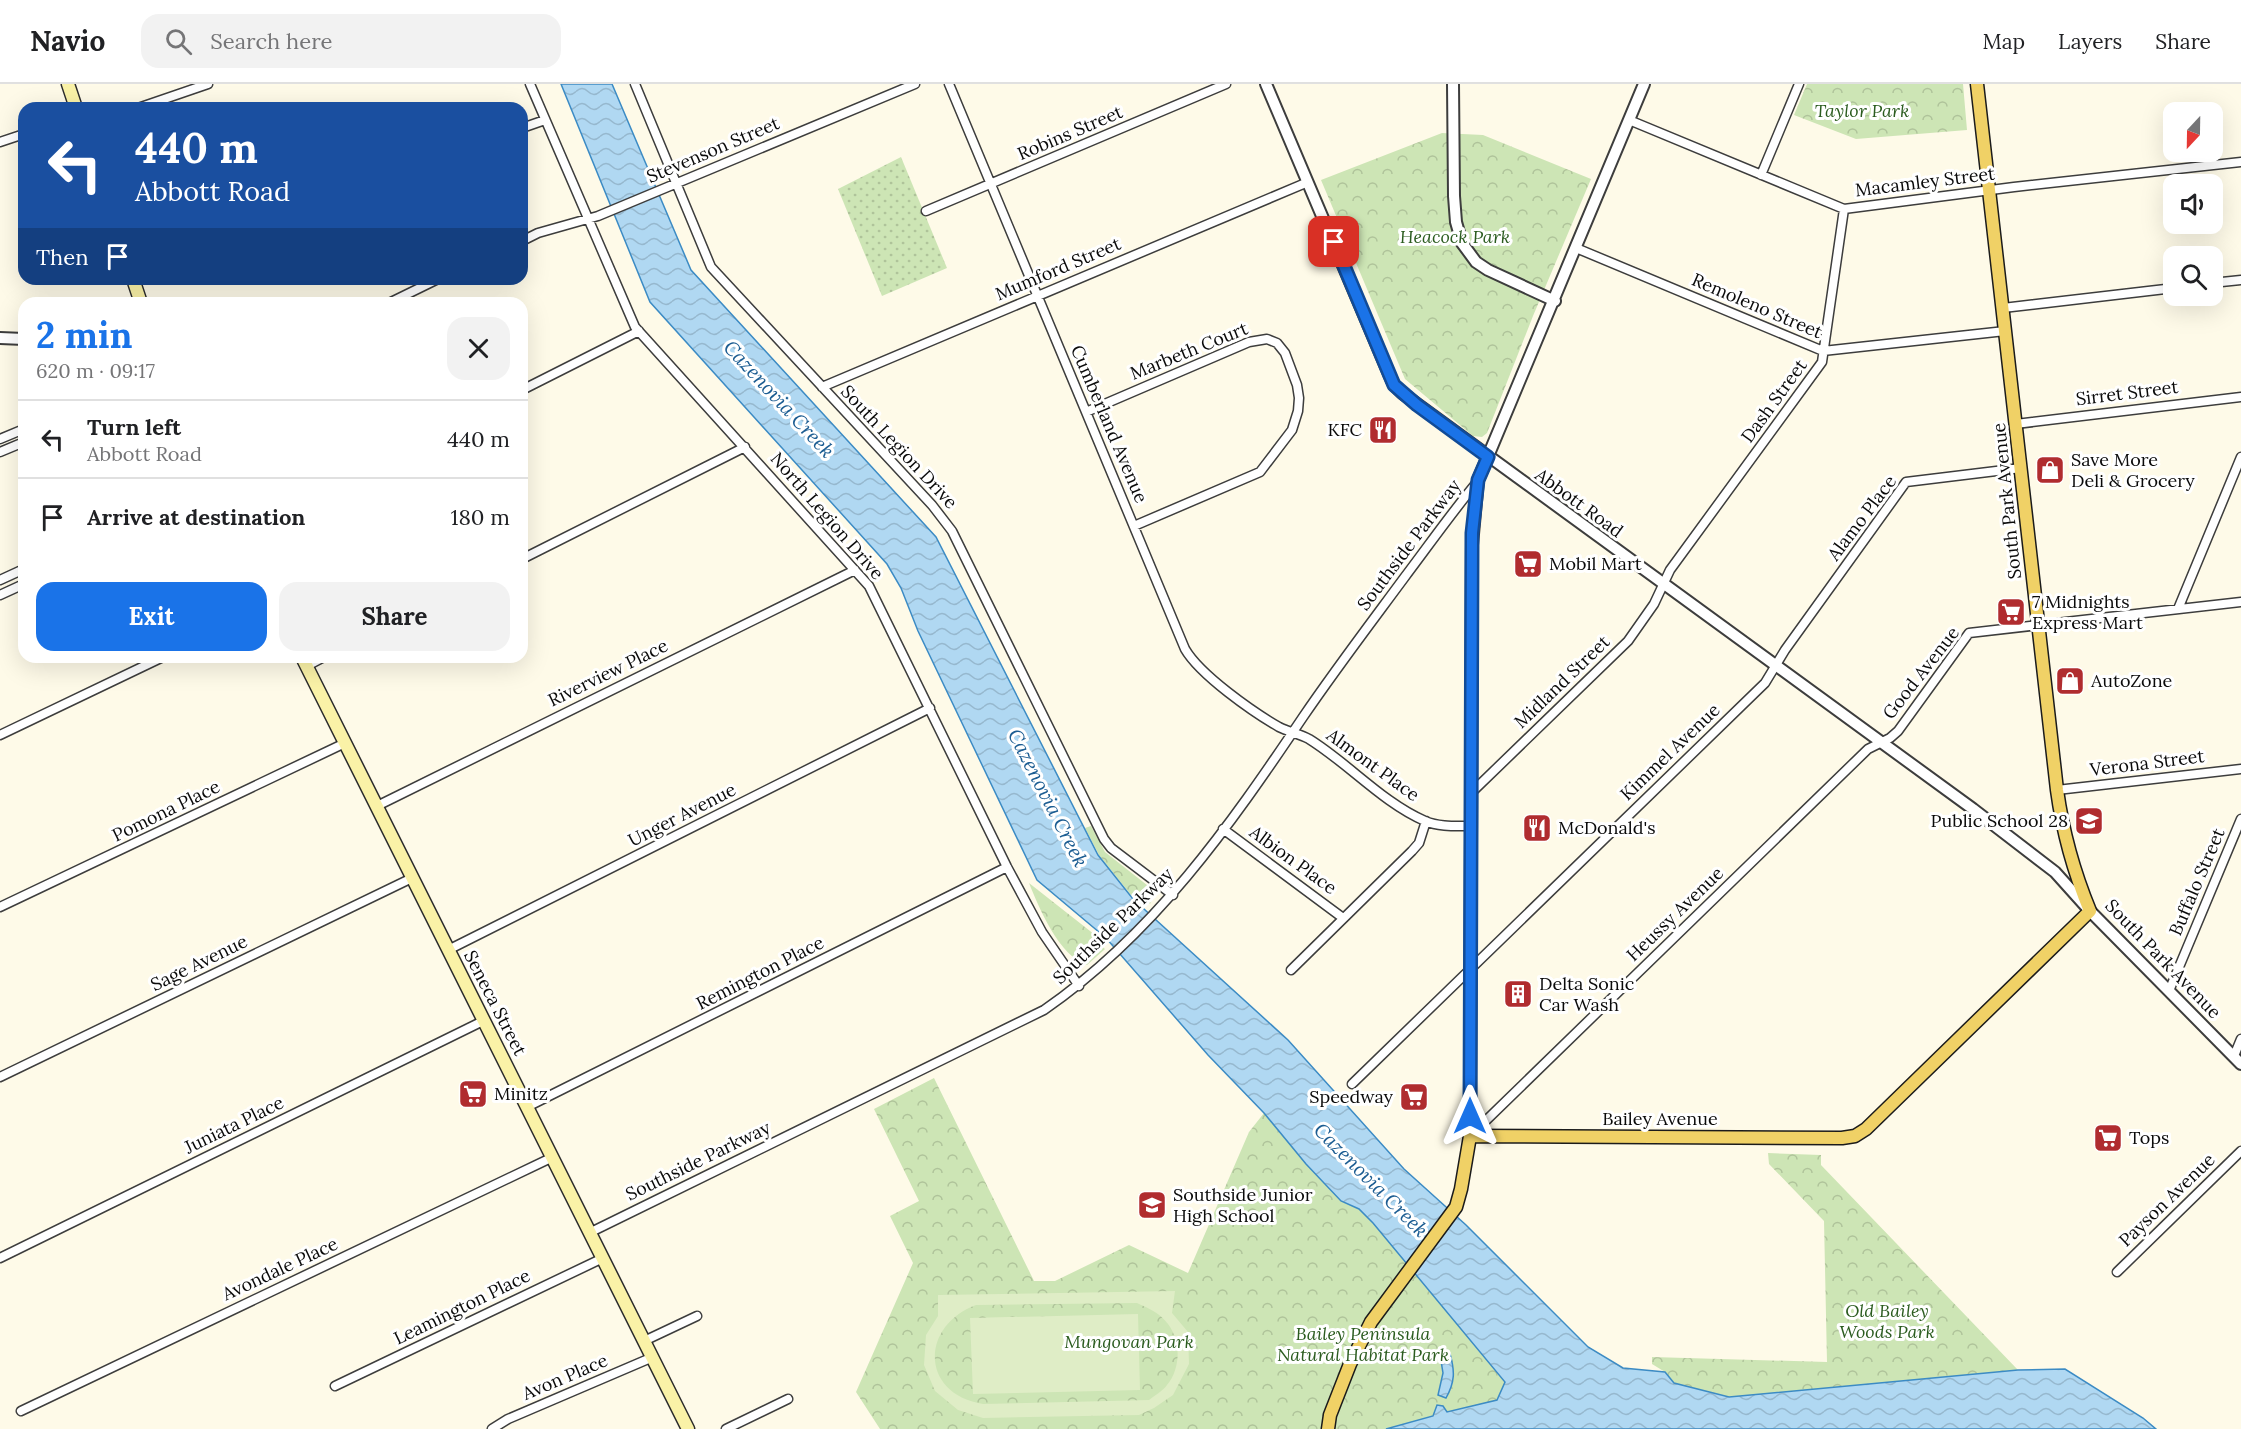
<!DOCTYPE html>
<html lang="en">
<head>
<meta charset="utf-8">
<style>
  :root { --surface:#fff; --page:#f2f2f2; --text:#202124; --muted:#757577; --line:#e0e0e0; --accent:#1a73e8 }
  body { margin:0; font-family:Lora,serif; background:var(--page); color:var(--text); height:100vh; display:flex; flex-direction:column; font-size:22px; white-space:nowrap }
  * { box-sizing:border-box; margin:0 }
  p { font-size:20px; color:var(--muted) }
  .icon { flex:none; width:33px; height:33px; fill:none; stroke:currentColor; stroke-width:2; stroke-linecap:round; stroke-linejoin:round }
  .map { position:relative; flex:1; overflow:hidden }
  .sheet { position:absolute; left:18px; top:213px; width:510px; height:366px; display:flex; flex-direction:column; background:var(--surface); border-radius:18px; box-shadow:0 6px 24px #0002 }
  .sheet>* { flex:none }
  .guide { position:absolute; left:18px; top:18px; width:510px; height:183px; border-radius:18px; box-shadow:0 6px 24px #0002; background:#1a4fa0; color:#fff; overflow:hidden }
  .needle { width:39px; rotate:202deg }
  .fabs { position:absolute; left:2163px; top:18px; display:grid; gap:12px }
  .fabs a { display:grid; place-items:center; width:60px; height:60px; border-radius:12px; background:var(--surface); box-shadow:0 6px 24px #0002; font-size:30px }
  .pin { position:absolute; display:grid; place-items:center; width:51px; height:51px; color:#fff; margin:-26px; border-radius:12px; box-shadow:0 3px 9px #0006 }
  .me { position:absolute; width:66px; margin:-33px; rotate:0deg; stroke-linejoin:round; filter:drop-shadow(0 0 4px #0008) }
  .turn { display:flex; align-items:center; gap:21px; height:126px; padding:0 18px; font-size:27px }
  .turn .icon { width:78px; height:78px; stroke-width:2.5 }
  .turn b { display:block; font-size:42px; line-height:51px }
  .then { display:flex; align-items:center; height:57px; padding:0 18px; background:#0003; gap:12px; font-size:22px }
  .round { display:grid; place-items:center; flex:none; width:63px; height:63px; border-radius:18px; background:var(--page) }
  .headline { display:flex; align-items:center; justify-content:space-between; height:102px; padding:0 18px }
  h1 { font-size:36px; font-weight:700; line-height:45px; color:var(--accent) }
  .action { display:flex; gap:12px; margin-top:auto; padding:12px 18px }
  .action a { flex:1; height:69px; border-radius:18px; background:var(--accent); color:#fff; font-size:24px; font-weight:700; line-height:69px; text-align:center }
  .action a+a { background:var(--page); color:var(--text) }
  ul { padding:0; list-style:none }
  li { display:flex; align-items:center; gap:18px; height:78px; padding:0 18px; border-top:2px solid var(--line) }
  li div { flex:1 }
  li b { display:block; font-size:22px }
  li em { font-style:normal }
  header { display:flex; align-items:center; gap:36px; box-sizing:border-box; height:84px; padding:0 30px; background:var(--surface); border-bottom:2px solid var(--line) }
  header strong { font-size:28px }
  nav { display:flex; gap:33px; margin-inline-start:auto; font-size:21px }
  .search { width:420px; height:54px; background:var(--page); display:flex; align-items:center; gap:15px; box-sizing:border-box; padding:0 21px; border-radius:18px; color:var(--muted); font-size:22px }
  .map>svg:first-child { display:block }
  .grass { fill:url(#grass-dots) }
  .park { fill:url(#park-crowns) }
  .pitch { fill:#dfedc6; fill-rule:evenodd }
  .water { fill:url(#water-waves); stroke:#3c8bc4; stroke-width:1.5 }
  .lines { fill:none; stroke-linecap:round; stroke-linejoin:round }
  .minor-casing { stroke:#3d3d3d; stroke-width:11 }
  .tertiary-casing { stroke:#3d3d3d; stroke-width:14 }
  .secondary-casing { stroke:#2c2c2c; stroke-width:15 }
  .primary-casing { stroke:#1b1b1b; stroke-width:15 }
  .minor { stroke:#fff; stroke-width:8 }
  .tertiary { stroke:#fff; stroke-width:10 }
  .secondary { stroke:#faf2a7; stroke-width:12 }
  .primary { stroke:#f0d166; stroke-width:12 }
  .route-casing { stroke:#114b97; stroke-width:15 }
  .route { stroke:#1a73e8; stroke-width:10 }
  .labels { text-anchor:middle; stroke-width:6; stroke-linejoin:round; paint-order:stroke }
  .park-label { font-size:18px; font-style:italic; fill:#2b5c1f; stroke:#fff }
  .street-label { font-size:18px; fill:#0a0a0a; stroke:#fff }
  .poi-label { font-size:18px; fill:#0a0a0a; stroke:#fff; text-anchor:start }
  .water-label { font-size:20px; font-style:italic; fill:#1c5d92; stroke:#fff }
</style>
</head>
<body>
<header>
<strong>Navio</strong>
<div class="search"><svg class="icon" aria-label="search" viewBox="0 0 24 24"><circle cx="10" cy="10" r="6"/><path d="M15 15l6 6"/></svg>Search here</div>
<nav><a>Map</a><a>Layers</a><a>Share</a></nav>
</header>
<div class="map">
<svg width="2241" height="1345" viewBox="0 0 2241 1345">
  <defs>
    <pattern id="grass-dots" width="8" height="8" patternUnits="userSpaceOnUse" patternTransform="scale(1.5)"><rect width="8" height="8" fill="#cde5b5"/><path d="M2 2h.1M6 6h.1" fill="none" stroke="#afc39a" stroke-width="1.8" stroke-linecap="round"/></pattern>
    <pattern id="park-crowns" width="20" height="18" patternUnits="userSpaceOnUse" patternTransform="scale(1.5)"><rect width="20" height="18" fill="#cde5b5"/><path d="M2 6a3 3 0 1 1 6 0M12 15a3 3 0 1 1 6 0" fill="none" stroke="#afc39a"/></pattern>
    <pattern id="water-waves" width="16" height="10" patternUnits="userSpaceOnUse" patternTransform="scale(1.5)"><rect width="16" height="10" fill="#b0d8f2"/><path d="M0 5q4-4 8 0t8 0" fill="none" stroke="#96b8ce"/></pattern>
  </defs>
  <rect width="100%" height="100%" fill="#fefae8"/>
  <path class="grass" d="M901,73L947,184L882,212L838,105Z"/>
  <path class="park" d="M1807,0H1963L1967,46L1856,55L1794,31Z
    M1442,49L1483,51L1591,95L1533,232L1487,349L1482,353L1473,352L1405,295L1321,96Z
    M1091,742L1105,768L1152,805L1154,811L1150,820L1145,816L1139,821L1099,771L1085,744Z
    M1029,799L1104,858L1100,861L1105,865L1087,881C1059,872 1039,824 1029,799Z
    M934,994L1034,1197H1055L1129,1161L1188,1189L1249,1048L1264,1029L1306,1080L1341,1117L1359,1125L1373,1139L1505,1298L1498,1316L1386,1345H880L856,1308L913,1179L890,1132L919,1117L874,1025Z
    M1768,1069L1821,1071V1081L2018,1286L1729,1313L1674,1299L1665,1288L1652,1280V1273L1827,1278L1824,1137L1769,1080Z"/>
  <path class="pitch" d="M1175,1207L1172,1229L1188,1248L1189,1280L1173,1311L1154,1324L1139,1331L983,1334L958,1326L935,1307L924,1281L926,1251L938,1232V1211ZM1137,1219C1148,1224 1160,1229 1168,1240C1181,1257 1181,1284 1167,1301C1163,1307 1154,1312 1149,1316L983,1320C920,1310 920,1242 976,1221Z
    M1138,1230L1140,1306L973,1310L970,1234Z"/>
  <path class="water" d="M561,0H612L691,186L936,453L1098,771L1133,815L1288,956L1404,1085L1466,1141L1588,1263L1623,1284L1665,1288L1674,1299L1729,1313L2018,1286L2065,1285L2143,1334L2156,1345H1386L1433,1332L1437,1321L1443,1322L1447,1328L1497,1316L1505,1298L1373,1139L1359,1125L1341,1117L1306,1080L1264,1029L1208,971L1106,854L1037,796L918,547L901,504L887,480L650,218Z
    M1442,1267L1450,1270C1455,1287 1455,1298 1446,1314L1438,1311L1443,1289L1440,1271Z"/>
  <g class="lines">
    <g class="minor-casing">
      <path id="minor" d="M530,0L635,243L869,502L1007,783L1042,848L1079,902
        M635,0L711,183L932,421L952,447L1104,755L1111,764L1173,811
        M949,0L1185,565C1200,591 1253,628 1279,643C1289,648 1300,650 1309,655C1348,679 1383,719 1425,737C1439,743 1455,742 1470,742
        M138,24L208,0
        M1629,36L1844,125L2014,103L2241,78
        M522,44L545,36
        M0,58L24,50
        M1761,91L1799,0
        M926,127L1226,0
        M522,157L538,149L598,132L915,0
        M1576,164L1823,267L2005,247
        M2212,199L2241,196
        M389,219L438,195
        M2003,224L2174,204
        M822,303L1308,98
        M522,306L639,247
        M1086,328L1249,258L1267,255L1277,259L1285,269L1297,301L1299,314L1298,327L1292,346L1260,388L1134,442
        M2016,340L2241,313
        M0,355L24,345
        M0,368L24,358
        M522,475L745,363
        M0,496L24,485
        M0,511L24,500
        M2178,525L2241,373
        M307,582L324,573
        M0,651L163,573
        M2057,706L2241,685
        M1470,710L1628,557L1654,520L1670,486L1822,278L1844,125
        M377,722L855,486
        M1223,745L1343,834
        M0,823L345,659
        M448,866L930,624
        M1291,886L1412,767L1419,759L1426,737
        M2169,907L2241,735
        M2234,972L2241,955
        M0,993L412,794
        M1352,1000L1765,599L1785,566L1906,398L2021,384
        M527,1023L1007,783
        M1470,1052L1868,665L1890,654L1898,647L1969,549L2241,518
        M589,1149L1044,926C1154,850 1229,743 1303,633C1335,586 1370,540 1404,494C1429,461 1452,428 1478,397
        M0,1174L483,937
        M2117,1188L2241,1067
        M644,1257L697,1232
        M335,1302L603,1174
        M21,1327L553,1073
        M492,1345L508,1335L653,1273
        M726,1345L788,1315"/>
    </g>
    <g class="tertiary-casing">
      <path id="tertiary" d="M1266,0L1389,290L1394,301L1402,309L1973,725L2055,788L2090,827L2241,980
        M1453,0L1454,112L1456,138L1462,159L1476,178L1488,186L1555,217
        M0,254L24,255
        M1470,1052L1472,461L1478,396L1644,0"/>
    </g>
    <g class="secondary-casing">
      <path id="secondary" d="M68,0L76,24
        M133,195L141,219
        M302,573L688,1345"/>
    </g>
    <g class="primary-casing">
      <path id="primary" d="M1328,1345L1330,1331L1350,1280L1371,1238L1456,1123L1461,1105L1470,1052L1842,1054L1855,1052L1866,1045L2090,827C2073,786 2063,750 2057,706L1977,0"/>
    </g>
    <use href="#minor" class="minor"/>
    <use href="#tertiary" class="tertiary"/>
    <use href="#secondary" class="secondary"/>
    <use href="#primary" class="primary"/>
  </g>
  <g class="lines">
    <g class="route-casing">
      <path id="route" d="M1334,158L1394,301L1417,321L1488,373L1478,396L1472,449L1470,1032"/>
    </g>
    <use href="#route" class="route"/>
  </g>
  <defs>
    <g id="restaurant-square" transform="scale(1.5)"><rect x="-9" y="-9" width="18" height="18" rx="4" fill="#b02c2f" stroke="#fff"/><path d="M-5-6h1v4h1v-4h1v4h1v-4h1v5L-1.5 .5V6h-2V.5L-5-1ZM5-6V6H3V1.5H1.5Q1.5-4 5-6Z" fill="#fff"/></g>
    <g id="shop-square" transform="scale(1.5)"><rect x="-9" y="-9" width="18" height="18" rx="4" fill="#b02c2f" stroke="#fff"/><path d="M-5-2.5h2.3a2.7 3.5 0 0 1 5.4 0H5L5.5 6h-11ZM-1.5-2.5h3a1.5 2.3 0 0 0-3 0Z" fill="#fff"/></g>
    <g id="supermarket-square" transform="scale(1.5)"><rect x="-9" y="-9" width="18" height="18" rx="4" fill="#b02c2f" stroke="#fff"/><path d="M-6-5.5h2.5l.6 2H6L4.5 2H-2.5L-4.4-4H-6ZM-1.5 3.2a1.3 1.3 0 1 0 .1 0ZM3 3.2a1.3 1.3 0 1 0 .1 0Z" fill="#fff"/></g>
    <g id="school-square" transform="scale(1.5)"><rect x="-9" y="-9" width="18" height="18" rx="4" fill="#b02c2f" stroke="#fff"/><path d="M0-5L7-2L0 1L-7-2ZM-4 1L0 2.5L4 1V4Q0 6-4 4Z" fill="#fff"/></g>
    <g id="building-square" transform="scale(1.5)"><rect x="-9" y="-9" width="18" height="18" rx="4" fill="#b02c2f" stroke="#fff"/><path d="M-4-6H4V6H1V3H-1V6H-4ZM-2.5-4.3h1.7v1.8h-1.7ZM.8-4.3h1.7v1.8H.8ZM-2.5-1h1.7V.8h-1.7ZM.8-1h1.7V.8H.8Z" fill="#fff"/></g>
  </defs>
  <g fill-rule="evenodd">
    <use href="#restaurant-square" x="1383" y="346"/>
    <use href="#shop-square" x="2050" y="386"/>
    <use href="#supermarket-square" x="1528" y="480"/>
    <use href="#supermarket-square" x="2011" y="528"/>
    <use href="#shop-square" x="2070" y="597"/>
    <use href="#school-square" x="2089" y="737"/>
    <use href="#restaurant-square" x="1537" y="744"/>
    <use href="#building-square" x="1518" y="910"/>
    <use href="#supermarket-square" x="473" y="1010"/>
    <use href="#supermarket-square" x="1414" y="1013"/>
    <use href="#supermarket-square" x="2108" y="1054"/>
    <use href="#school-square" x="1152" y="1121"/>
  </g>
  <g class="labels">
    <g class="park-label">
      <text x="1862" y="33">Taylor Park</text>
      <text x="1455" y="159">Heacock Park</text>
      <text x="1887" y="1233">Old Bailey<tspan x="1887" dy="21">Woods Park</tspan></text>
      <text x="1363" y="1256">Bailey Peninsula<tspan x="1363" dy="21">Natural Habitat Park</tspan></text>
      <text x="1129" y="1264">Mungovan Park</text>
    </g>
    <g class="street-label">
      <text transform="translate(1070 49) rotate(-23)" y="6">Robins Street</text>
      <text transform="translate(713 66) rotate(-23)" y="6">Stevenson Street</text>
      <text transform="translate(1925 98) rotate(-7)" y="6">Macamley Street</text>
      <text transform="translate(1058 185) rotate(-23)" y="6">Mumford Street</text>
      <text transform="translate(1757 222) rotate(23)" y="6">Remoleno Street</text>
      <text transform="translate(1189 267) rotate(-22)" y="6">Marbeth Court</text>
      <text transform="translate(2127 309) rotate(-7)" y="6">Sirret Street</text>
      <text transform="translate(1774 317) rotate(-54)" y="6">Dash Street</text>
      <text transform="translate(1109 340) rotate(67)" y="6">Cumberland Avenue</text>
      <text transform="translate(899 363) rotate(47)" y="6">South Legion Drive</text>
      <text transform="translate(2007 417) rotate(-96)" y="6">South Park Avenue</text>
      <text transform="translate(1579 419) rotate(36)" y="6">Abbott Road</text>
      <text transform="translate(827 432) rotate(49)" y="6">North Legion Drive</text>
      <text transform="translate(1862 434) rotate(-53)" y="6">Alamo Place</text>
      <text transform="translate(1409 461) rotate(-53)" y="6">Southside Parkway</text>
      <text transform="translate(608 589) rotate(-26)" y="6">Riverview Place</text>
      <text transform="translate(1921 589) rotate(-52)" y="6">Good Avenue</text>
      <text transform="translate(1562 598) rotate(-44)" y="6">Midland Street</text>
      <text transform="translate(1670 668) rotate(-44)" y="6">Kimmel Avenue</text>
      <text transform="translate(2147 679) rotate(-7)" y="6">Verona Street</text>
      <text transform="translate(1373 681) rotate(36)" y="6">Almont Place</text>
      <text transform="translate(166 727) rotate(-26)" y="6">Pomona Place</text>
      <text transform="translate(682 731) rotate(-27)" y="6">Unger Avenue</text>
      <text transform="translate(1293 776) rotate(36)" y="6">Albion Place</text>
      <text transform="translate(2197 798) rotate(-67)" y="6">Buffalo Street</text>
      <text transform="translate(1675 830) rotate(-44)" y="6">Heussy Avenue</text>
      <text transform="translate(1113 842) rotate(-44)" y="6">Southside Parkway</text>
      <text transform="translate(2163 875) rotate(46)" y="6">South Park Avenue</text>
      <text transform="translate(199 879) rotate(-26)" y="6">Sage Avenue</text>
      <text transform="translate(760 889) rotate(-27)" y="6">Remington Place</text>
      <text transform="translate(495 919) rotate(63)" y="6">Seneca Street</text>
      <text x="1660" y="1041">Bailey Avenue</text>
      <text transform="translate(234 1041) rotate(-26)" y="6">Juniata Place</text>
      <text transform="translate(698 1077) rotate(-26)" y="6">Southside Parkway</text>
      <text transform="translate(2167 1116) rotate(-44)" y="6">Payson Avenue</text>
      <text transform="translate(280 1185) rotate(-25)" y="6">Avondale Place</text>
      <text transform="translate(462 1223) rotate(-26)" y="6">Leamington Place</text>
      <text transform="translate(565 1293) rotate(-23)" y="6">Avon Place</text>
    </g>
    <g class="poi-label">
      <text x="1362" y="352" text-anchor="end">KFC</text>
      <text x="2071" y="382">Save More<tspan x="2071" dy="21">Deli &amp; Grocery</tspan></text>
      <text x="1549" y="486">Mobil Mart</text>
      <text x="2032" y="524">7 Midnights<tspan x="2032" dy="21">Express Mart</tspan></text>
      <text x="2091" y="603">AutoZone</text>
      <text x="2068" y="743" text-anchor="end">Public School 28</text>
      <text x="1558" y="750">McDonald's</text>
      <text x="1539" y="906">Delta Sonic<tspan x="1539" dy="21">Car Wash</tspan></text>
      <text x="494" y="1016">Minitz</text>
      <text x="1393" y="1019" text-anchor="end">Speedway</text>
      <text x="2129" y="1060">Tops</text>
      <text x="1173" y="1117">Southside Junior<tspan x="1173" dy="21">High School</tspan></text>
    </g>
    <g class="water-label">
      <text transform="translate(779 315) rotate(47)" y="7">Cazenovia Creek</text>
      <text transform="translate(1048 714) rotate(63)" y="7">Cazenovia Creek</text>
      <text transform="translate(1371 1096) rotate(45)" y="7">Cazenovia Creek</text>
    </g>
  </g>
</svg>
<div class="fabs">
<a><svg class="needle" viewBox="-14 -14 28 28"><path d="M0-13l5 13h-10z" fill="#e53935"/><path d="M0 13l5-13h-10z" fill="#757577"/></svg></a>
<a><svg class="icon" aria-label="sound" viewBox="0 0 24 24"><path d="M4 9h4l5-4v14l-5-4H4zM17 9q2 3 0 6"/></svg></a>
<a><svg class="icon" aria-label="search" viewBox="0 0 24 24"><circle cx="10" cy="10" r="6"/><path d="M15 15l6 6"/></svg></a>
</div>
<div class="pin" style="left:1334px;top:158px;background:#d93025"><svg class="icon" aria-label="arrive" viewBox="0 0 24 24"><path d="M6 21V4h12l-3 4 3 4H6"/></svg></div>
<svg class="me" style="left:1470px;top:1032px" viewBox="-20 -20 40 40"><path d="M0-17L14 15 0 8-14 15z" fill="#1a73e8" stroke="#fff" stroke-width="4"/></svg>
<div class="guide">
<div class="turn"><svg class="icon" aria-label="left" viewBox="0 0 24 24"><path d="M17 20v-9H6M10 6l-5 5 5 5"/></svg><div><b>440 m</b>Abbott Road</div></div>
<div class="then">Then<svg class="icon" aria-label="arrive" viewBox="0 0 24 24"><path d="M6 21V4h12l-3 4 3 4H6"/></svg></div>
</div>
<section class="sheet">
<div class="headline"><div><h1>2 min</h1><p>620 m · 09:17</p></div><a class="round"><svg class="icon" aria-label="close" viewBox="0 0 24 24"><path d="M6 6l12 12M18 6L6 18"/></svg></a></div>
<ul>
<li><svg class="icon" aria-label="left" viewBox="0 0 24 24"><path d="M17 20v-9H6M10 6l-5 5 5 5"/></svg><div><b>Turn left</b><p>Abbott Road</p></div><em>440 m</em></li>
<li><svg class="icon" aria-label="arrive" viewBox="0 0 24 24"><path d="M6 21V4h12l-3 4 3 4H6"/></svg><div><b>Arrive at destination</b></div><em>180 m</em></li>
</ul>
<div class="action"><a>Exit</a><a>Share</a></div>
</section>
</div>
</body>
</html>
